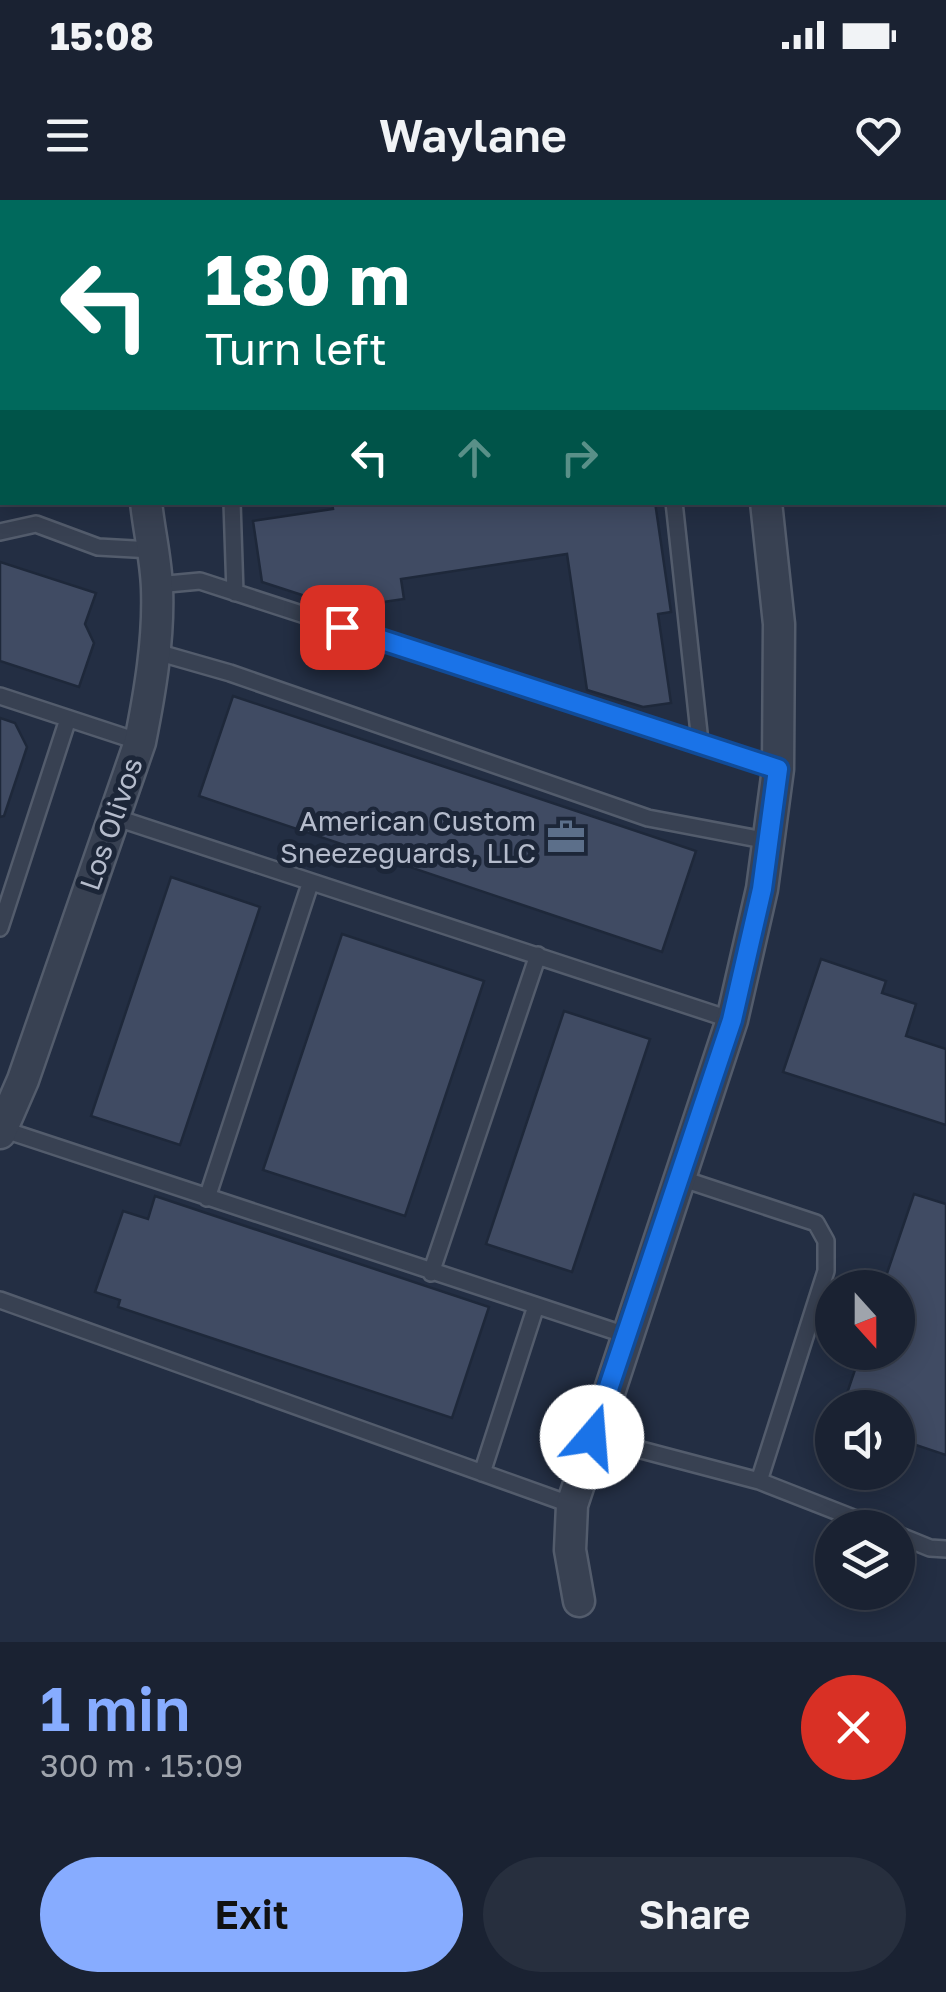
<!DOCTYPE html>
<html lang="en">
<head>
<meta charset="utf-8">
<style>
  :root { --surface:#1a2232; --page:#272f3e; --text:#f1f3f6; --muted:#9fa4ac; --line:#383f4d; --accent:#87acff }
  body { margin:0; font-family:"Golos Text",sans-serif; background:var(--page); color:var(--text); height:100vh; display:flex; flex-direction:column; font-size:38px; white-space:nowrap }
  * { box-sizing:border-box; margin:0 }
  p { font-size:32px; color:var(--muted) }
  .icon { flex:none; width:55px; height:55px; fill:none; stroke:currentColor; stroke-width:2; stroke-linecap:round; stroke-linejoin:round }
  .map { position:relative; height:1442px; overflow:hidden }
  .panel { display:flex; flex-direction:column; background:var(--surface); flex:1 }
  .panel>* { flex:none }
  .top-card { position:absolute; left:0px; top:0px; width:948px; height:305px; box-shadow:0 5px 25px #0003,0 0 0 2px var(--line); background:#00695c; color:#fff; overflow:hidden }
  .needle { width:65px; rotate:159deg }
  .controls { position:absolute; left:815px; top:1070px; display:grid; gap:20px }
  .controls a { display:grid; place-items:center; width:100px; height:100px; border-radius:50%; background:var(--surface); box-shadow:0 5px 25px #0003,0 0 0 2px var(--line); font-size:50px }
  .pin { position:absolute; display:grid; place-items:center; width:85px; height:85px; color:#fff; margin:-42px; border-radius:20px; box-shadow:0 5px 15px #0006 }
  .me { position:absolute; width:110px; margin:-55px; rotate:18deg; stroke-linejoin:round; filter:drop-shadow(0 0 8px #0008) }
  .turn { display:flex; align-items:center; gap:35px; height:210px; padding:0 40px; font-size:45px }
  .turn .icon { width:130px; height:130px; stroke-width:2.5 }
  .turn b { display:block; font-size:70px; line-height:85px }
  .lanes { display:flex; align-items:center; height:95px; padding:0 40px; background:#0003; justify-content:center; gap:50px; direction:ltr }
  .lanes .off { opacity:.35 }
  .round { display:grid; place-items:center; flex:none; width:105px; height:105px; border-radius:52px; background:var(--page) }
  .head { display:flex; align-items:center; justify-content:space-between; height:170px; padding:0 40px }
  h1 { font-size:60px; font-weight:600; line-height:75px; color:var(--accent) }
  .primary-button { display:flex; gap:20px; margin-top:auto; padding:20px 40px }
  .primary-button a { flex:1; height:115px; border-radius:60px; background:var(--accent); color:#111; font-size:40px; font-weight:600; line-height:115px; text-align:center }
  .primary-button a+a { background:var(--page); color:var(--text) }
  .status { display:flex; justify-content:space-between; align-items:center; height:70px; padding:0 50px; background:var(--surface); direction:ltr }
  .status svg { height:28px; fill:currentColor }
  header { display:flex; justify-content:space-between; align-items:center; height:130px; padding:0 40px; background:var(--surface); font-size:45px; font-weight:600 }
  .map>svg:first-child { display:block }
  .building { fill:#404b63; stroke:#1e283a; stroke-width:2.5 }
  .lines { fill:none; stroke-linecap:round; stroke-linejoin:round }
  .service-casing { stroke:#535c6c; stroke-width:20 }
  .minor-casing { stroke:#535c6c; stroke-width:35 }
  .tertiary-casing { stroke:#535c6c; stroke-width:40 }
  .service { stroke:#384152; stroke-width:15 }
  .minor { stroke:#384152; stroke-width:30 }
  .tertiary { stroke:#384152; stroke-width:35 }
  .route-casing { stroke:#114b97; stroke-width:25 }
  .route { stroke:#1a73e8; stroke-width:18 }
  .labels { text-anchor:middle; stroke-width:10; stroke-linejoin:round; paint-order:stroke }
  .poi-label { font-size:28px; fill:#b5bccc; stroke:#1c2638; text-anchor:end }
  .street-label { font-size:28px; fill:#b5bccc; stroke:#1c2638 }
</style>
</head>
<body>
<div class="status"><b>15:08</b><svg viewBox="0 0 49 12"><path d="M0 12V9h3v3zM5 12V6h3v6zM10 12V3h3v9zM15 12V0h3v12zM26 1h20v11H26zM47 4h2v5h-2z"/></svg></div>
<header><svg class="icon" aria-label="menu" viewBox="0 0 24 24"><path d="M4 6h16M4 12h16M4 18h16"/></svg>Waylane<svg class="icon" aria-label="heart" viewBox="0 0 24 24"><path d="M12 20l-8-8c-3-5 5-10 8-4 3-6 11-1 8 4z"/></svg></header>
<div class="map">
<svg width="946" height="1442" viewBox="0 0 946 1442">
  <rect width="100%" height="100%" fill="#232e43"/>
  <path class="building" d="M332,302H655L671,412L658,414L671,503L643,507L587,490L567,354L401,379L404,399L342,408L262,382L253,321L333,309Z
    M0,362L96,393L85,424L94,443L79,487L0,461Z
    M233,496L696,651L662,752L199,596Z
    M0,518L15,523L27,547L4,616L0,617Z
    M171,677L260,707L180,945L91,916Z
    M342,734L484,781L405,1016L263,970Z
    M821,759L886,781L882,793L916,804L906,836L946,849V925L783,872Z
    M564,811L650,839L572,1072L486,1044Z
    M914,994L946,1004V1255L898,1239V1208H842L861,1152H898V1088H882Z
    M155,996L489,1107L452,1218L118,1107L120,1100L95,1092L123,1011L148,1019Z"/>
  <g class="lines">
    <g class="service-casing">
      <path id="service" d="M25,0L33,2
        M714,0V2
        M0,33H2
        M0,73L2,74
        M0,111L2,103
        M232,302L235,393
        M674,302L700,542
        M0,332L36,324L98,347L152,350
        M157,385L200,381L778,569
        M153,451L230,473L648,618L769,641
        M0,496L140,542
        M114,617L732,820
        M0,728L68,519
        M2,929L626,1135
        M680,978L816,1023L826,1041V1071L759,1281
        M207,998L310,684
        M431,1073L538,755
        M0,1100L572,1305
        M592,1237L759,1281L879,1328
        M482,1273L536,1106
        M898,1335L930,1348L946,1349"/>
    </g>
    <g class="minor-casing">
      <path id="minor" d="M0,933L23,880L140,542C150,492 159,439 157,388C156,359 149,331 146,302
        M579,1401L570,1350L572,1305L732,820L762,689L778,569L779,424L766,302"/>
    </g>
    <g class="tertiary-casing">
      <path id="tertiary" d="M945,33H946
        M945,88H946
        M0,190L2,189
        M0,239H2"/>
    </g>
    <use href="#service" class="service"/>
    <use href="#minor" class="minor"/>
    <use href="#tertiary" class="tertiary"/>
  </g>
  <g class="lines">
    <g class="route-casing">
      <path id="route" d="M342,427L778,569L762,689L732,820L592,1237"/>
    </g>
    <use href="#route" class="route"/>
  </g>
  <defs>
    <g id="office-bare" transform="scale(3)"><path d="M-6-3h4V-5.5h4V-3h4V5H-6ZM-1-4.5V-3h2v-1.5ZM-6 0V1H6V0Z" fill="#5c6f8a" stroke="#1c2638" stroke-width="2.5" paint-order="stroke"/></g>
  </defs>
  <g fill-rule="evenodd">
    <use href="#office-bare" x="566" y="637"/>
  </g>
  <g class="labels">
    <g class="poi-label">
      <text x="536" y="631">American Custom<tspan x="536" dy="32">Sneezeguards, LLC</tspan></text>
    </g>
    <g class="street-label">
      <text transform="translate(111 624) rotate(-71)" y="10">Los Olivos</text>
    </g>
  </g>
</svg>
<div class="controls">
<a><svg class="needle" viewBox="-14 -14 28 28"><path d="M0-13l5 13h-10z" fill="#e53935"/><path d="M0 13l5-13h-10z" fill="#9fa4ac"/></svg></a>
<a><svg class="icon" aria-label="sound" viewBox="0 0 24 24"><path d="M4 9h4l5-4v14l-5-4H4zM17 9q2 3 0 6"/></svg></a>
<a><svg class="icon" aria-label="layers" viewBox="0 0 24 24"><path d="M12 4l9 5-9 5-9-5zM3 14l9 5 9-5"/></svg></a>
</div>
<div class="pin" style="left:342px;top:427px;background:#d93025"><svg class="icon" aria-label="arrive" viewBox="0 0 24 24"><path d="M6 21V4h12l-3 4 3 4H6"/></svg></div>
<svg class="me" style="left:592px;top:1237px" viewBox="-20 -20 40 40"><circle r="19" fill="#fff"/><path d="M0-13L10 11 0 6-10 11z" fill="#1a73e8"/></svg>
<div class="top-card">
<div class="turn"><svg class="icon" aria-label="left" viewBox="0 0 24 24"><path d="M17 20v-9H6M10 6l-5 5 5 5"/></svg><div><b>180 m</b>Turn left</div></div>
<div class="lanes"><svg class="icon" aria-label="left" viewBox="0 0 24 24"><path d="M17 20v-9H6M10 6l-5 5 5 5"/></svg><svg class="icon off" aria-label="ahead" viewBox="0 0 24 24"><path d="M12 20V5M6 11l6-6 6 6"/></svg><svg class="icon off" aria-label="right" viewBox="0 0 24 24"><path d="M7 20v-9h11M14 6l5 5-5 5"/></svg></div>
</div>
</div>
<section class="panel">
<div class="head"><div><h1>1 min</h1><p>300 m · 15:09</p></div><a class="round" style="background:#d93025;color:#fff"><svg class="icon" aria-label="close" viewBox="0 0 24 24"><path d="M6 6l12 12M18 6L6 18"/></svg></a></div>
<div class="primary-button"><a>Exit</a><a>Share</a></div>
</section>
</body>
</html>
